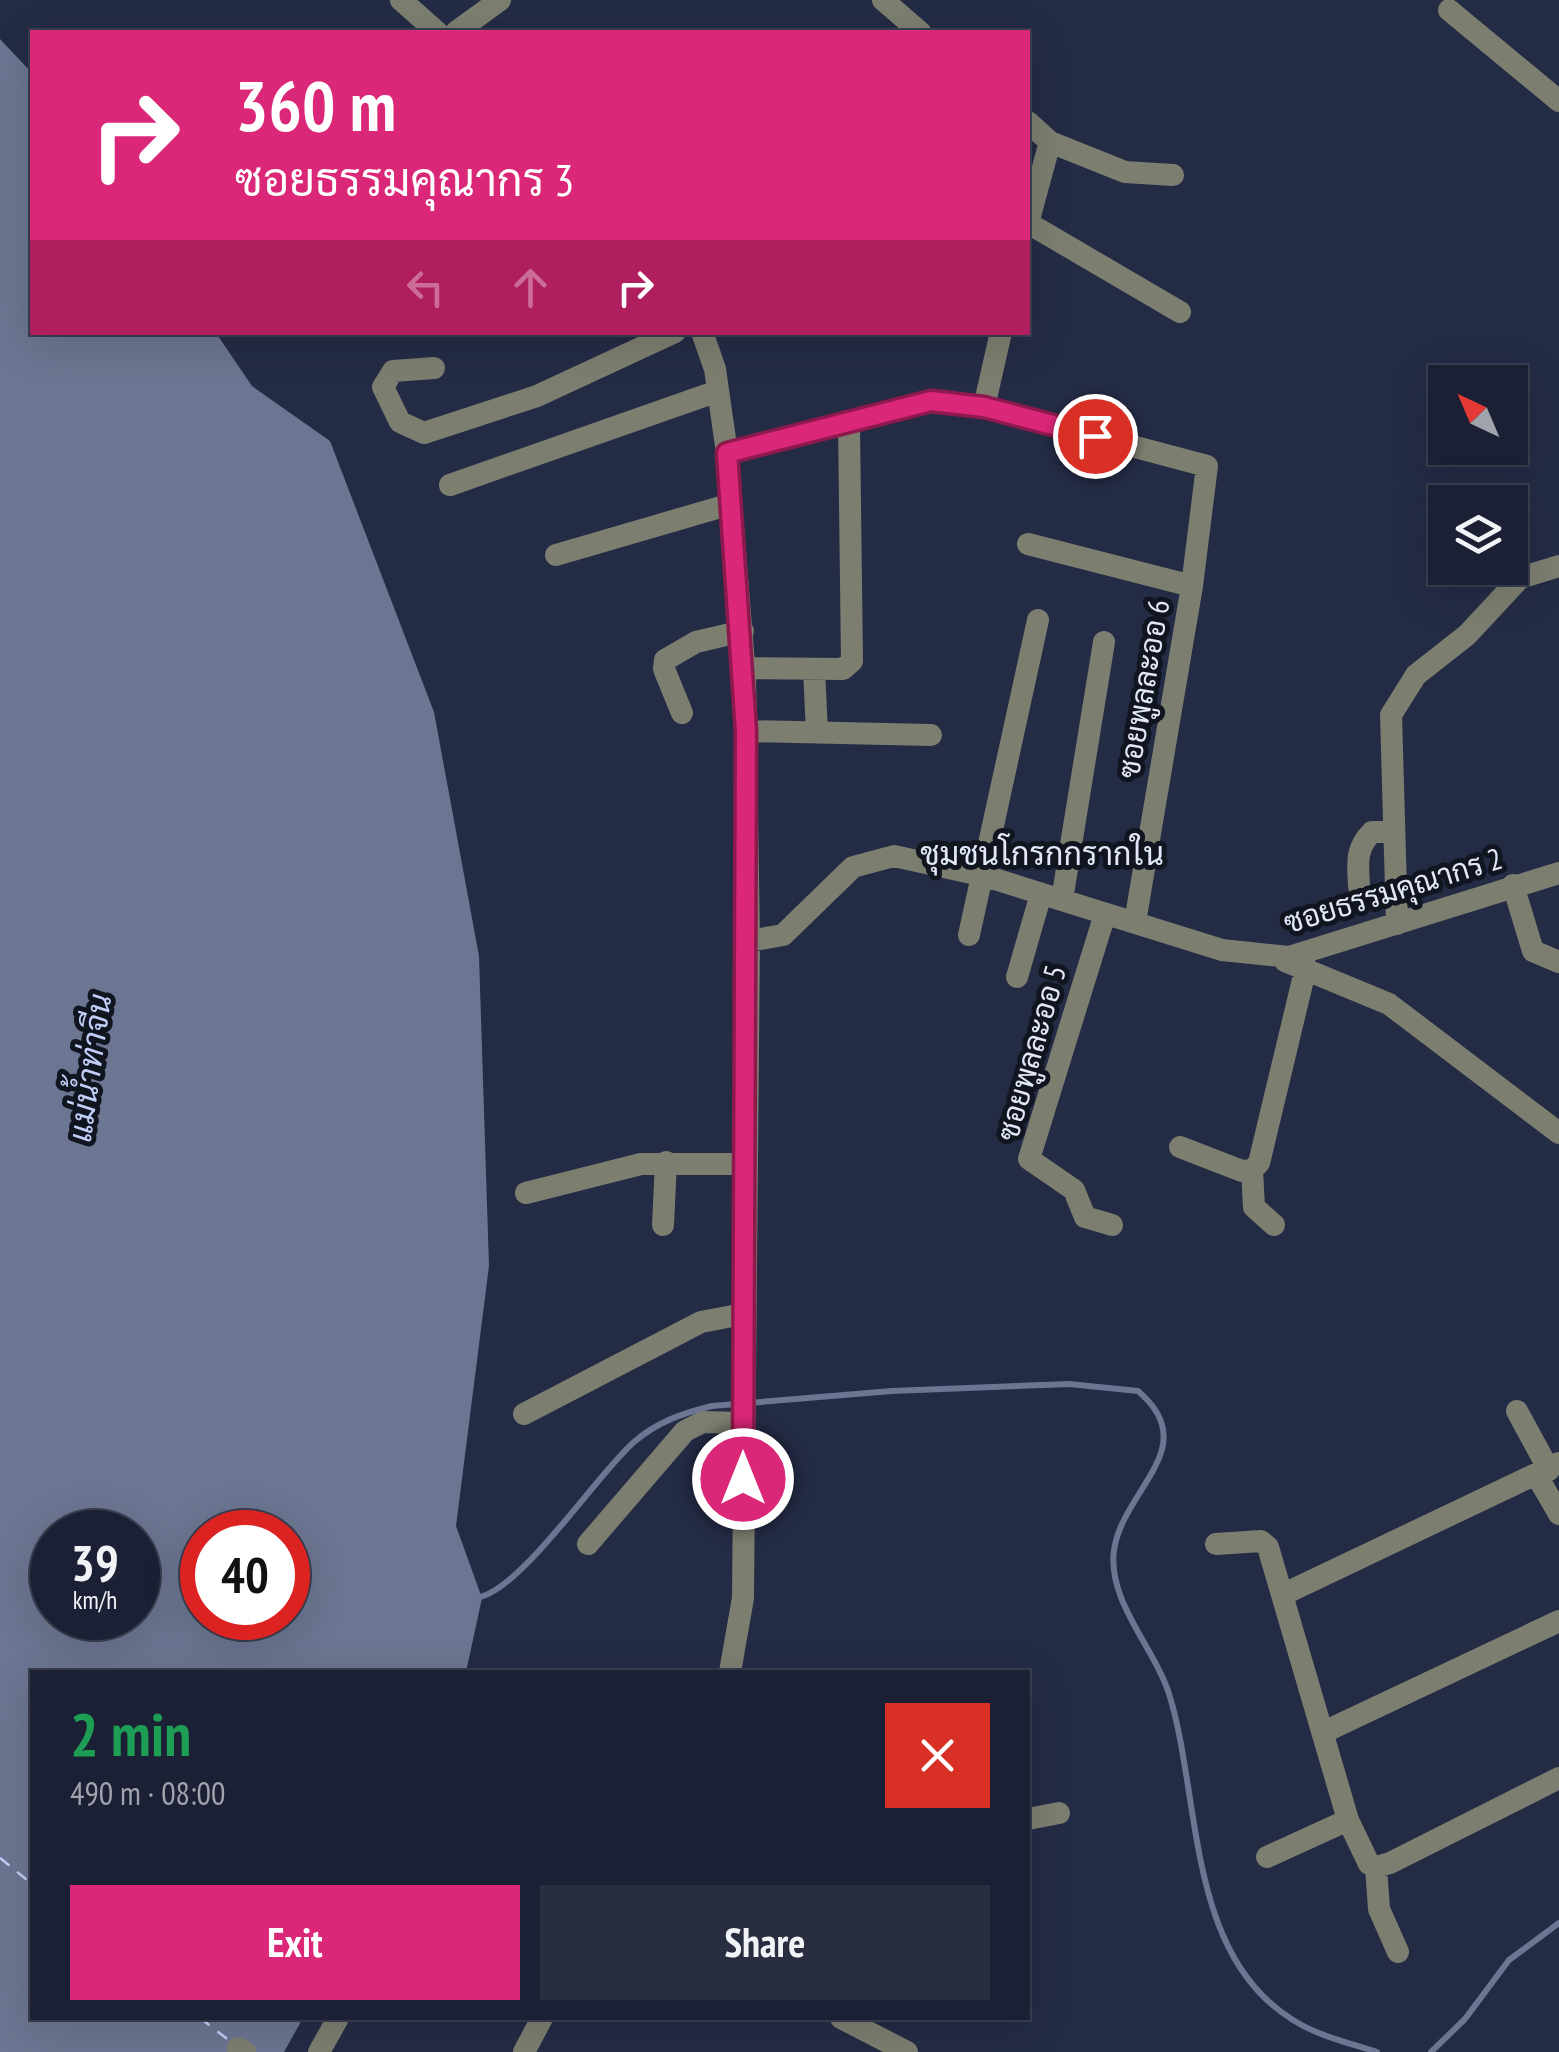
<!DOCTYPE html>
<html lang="en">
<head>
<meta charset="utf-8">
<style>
  :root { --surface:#1b2034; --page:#282d40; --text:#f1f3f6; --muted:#a0a3ac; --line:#393e4f; --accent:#db2777 }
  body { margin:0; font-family:"PT Sans Narrow",Sarabun,sans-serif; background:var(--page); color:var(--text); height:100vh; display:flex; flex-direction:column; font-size:38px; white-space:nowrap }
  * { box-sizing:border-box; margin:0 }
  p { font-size:32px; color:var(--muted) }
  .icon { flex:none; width:55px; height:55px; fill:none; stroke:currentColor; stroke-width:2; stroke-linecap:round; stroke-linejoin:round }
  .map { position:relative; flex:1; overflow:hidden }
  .drawer { position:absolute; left:30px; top:1670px; width:1000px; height:350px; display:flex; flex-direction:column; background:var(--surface); border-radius:0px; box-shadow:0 10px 40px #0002,0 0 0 2px var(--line) }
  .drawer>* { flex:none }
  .banner { position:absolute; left:30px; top:30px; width:1000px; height:305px; border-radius:0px; box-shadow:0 10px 40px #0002,0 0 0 2px var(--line); background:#db2777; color:#fff; overflow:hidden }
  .needle { width:65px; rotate:316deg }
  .tools { position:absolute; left:1428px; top:365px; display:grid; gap:20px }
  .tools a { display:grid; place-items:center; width:100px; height:100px; border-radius:0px; background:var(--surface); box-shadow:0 10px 40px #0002,0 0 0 2px var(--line); font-size:50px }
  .speed { position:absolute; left:30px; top:1510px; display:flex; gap:20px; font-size:50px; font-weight:700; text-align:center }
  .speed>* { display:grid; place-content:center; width:130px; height:130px; border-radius:50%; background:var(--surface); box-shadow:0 10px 40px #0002,0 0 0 2px var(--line); line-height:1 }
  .speed small { font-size:25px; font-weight:400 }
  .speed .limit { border:15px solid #d22; background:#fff; color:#111 }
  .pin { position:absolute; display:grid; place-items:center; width:85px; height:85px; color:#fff; margin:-42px; border:5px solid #fff; border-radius:50%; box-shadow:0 2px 10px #0007 }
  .me { position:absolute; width:110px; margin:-55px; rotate:0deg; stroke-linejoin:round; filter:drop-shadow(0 0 8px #0008) }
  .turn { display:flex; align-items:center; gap:35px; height:210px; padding:0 40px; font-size:45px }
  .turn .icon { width:130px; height:130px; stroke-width:2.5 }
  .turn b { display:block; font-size:70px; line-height:85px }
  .lanes { display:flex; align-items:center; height:95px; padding:0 40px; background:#0003; justify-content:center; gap:50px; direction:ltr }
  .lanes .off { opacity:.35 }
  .round { display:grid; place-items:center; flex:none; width:105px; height:105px; border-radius:0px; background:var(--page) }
  .summary { display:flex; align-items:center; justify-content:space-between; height:170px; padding:0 40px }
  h1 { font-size:60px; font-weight:600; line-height:75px; color:#1e9e55 }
  .button { display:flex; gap:20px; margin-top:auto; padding:20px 40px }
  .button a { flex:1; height:115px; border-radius:0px; background:var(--accent); color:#fff; font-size:40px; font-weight:600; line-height:115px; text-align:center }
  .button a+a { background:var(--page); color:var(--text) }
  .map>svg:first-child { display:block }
  .water { fill:#6c7591; fill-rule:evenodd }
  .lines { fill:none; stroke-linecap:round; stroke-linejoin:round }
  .stream { stroke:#6c7591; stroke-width:6 }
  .ferry { stroke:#c1cef7; stroke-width:2.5; stroke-dasharray:12 10; stroke-linecap:butt }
  .minor { stroke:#7c7e70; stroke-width:22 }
  .route-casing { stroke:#8e194d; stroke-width:25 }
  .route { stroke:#db2777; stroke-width:18 }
  .labels { text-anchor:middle; stroke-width:10; stroke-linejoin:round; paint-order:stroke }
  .street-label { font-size:30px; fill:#e2e8f9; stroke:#111520 }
  .neighbourhood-label { font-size:32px; fill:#e2e8f9; stroke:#111520 }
  .water-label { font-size:32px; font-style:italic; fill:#c1cef7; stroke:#111520 }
</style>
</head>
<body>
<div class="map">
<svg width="1559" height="2052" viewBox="0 0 1559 2052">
  <rect width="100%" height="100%" fill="#242b45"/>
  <path class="water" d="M0,39L32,73V332L216,333L252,386L330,441L434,712L479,956L489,1266L456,1526L482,1598L466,1672H32V2018H303L284,2052H0ZM52,1532H138V1618H52ZM202,1532H288V1618H202Z"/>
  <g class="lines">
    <path class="stream" d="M475,1598C519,1594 596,1475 634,1442C657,1422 683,1413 712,1406L892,1391L1069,1384L1138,1391C1204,1447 1123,1489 1114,1550C1107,1602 1156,1649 1170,1697C1201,1801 1187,1955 1293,2020C1318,2036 1349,2043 1377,2052
      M1431,2052L1465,2019L1509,1960L1559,1923"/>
    <path class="ferry" d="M0,1858L32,1884
      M200,2018L230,2041"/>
    <path class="minor" d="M401,0L437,32
      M883,0L920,32
      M1449,10L1559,101
      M456,32L500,0
      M1028,122L1050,142L1028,223
      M1050,142L1125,172L1173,175
      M1028,223L1180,312
      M702,332L715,369L727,453L745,676L749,941L743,1598L730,1672
      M434,368L393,371L383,387L400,422L424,433L537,396L675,332
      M984,407L1001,332
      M727,453L931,401L984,407L1207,466L1192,586L1135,922
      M450,485L718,391
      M1028,544L1192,586
      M556,555L731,504
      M745,668L843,669L852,661L849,425
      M814,669L817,733
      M682,713L664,669L665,660L696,642L743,631
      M746,731L931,735
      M1513,885L1533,951L1559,962
      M1359,886C1358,863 1355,849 1372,832H1393
      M1062,900L1104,642
      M1105,914L1029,1159L1074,1190L1085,1217L1112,1225
      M1397,924L1391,715L1416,675L1467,635L1520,578L1559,566
      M969,935L1038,620
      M749,941L783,935L853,867L894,856L985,876L1222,950L1289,957L1559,873
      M1285,961L1389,1004L1559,1133
      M1017,977L1041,894
      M1180,1147L1242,1171L1252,1170L1259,1163L1306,967
      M1252,1170L1254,1207L1274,1225
      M526,1193L641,1164H744
      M663,1225L666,1162
      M1517,1411L1549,1470
      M524,1414L701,1322L743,1314
      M1537,1476L1559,1514
      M588,1544L685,1431L703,1422L743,1423
      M1216,1544L1261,1541L1268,1547L1348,1820L1369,1864L1376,1867L1390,1863L1559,1778
      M1282,1595L1559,1463
      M1324,1732L1559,1621
      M1028,1819L1059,1813
      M1267,1857L1348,1820
      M1376,1867L1379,1909L1398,1952
      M841,2018L907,2052
      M238,2048L245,2052
      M319,2052L338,2018
      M524,2052L542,2018"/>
  </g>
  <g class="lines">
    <g class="route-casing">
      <path id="route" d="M743,1479L746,731L727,453L931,401L984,407L1095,436"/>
    </g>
    <use href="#route" class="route"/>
  </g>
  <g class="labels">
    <g class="street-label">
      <text transform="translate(1144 689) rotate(-80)" y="10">ซอยพูลละออ 6</text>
      <text transform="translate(1393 891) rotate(-17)" y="10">ซอยธรรมคุณากร 2</text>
      <text transform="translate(1032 1053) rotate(-74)" y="10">ซอยพูลละออ 5</text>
    </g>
    <g class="neighbourhood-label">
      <text x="1042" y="865">ชุมชนโกรกกรากใน</text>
    </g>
    <g class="water-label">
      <text transform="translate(90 1068) rotate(-82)" y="11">แม่น้ำท่าจีน</text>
    </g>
  </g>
</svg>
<div class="tools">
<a><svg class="needle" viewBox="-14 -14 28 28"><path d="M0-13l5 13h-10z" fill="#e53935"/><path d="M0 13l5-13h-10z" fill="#a0a3ac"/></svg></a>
<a><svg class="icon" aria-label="layers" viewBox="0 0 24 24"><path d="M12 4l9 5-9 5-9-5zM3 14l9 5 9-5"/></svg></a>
</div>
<div class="speed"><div>39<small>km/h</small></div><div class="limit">40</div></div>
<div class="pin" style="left:1095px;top:436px;background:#d93025"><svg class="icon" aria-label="arrive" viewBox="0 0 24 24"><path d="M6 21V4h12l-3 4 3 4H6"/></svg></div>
<svg class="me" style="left:743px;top:1479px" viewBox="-20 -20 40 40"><circle r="17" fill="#db2777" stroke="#fff" stroke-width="3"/><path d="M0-11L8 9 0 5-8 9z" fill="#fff"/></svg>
<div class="banner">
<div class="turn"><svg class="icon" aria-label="right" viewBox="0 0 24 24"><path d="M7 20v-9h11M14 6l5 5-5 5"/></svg><div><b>360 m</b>ซอยธรรมคุณากร 3</div></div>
<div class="lanes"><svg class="icon off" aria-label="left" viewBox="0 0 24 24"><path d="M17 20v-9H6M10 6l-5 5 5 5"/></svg><svg class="icon off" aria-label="ahead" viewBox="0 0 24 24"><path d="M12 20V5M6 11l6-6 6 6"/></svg><svg class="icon" aria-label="right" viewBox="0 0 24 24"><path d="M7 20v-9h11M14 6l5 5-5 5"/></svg></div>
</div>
<section class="drawer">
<div class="summary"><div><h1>2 min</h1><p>490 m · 08:00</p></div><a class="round" style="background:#d93025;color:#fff"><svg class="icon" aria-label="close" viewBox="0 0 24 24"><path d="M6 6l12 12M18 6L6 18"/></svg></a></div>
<div class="button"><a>Exit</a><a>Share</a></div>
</section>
</div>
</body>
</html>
